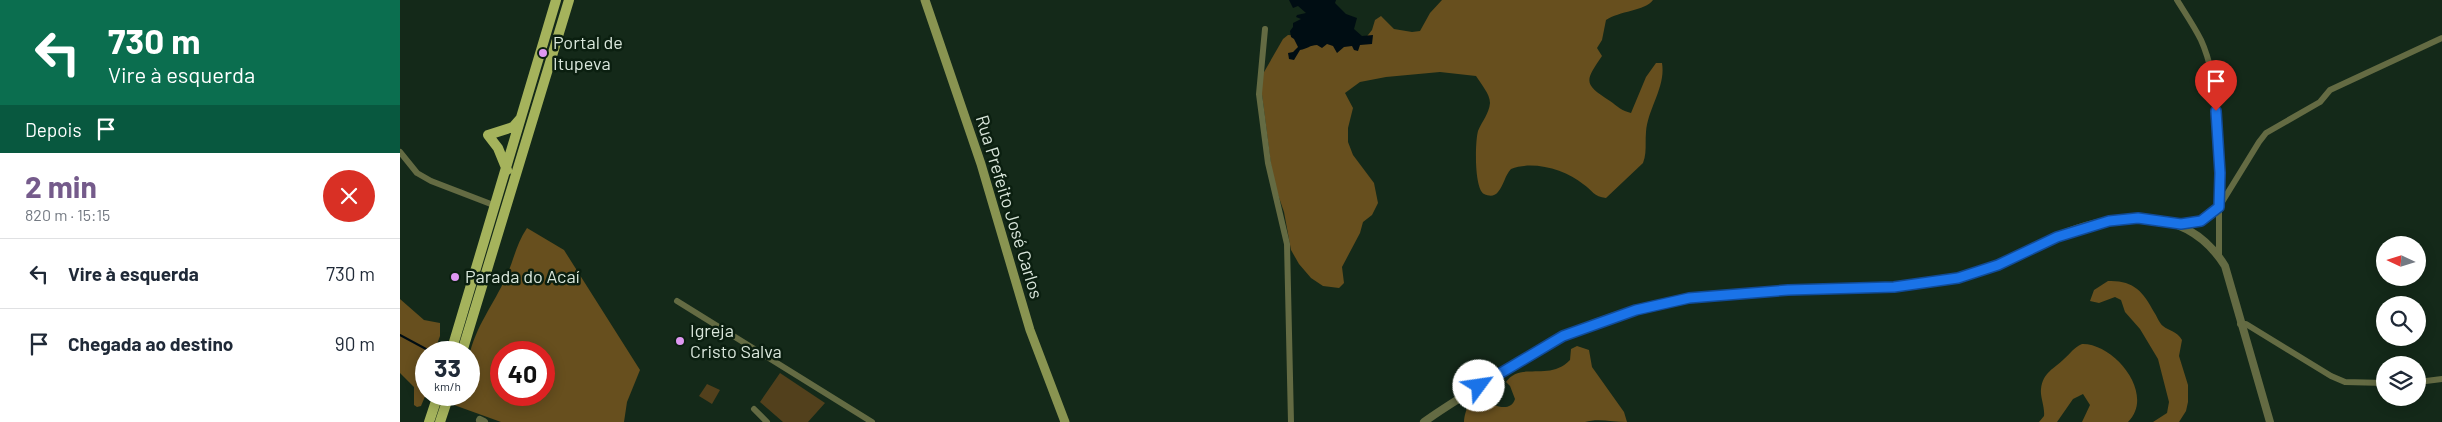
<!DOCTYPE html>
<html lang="pt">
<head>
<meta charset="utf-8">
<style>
  :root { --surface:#fff; --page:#f6f6f7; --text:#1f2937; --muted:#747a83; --line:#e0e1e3; --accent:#755b8b }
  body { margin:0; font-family:Barlow,sans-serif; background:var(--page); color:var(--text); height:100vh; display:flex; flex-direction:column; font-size:19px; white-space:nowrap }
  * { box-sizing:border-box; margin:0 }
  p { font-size:16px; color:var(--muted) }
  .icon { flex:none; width:28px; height:28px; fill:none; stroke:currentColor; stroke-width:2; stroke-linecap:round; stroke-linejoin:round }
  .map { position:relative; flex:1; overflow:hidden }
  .drawer { display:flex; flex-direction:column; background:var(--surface); width:400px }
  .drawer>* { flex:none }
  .hud { background:#0b6e4f; color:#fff; overflow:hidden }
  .needle { width:32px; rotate:274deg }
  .fabs { position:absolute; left:1976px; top:236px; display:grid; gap:10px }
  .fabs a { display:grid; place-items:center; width:50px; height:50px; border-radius:50%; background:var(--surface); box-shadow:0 2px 12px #0003; font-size:25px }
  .speed { position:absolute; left:15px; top:341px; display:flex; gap:10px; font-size:25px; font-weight:700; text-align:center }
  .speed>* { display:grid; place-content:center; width:65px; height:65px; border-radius:50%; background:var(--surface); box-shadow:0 2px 12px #0003; line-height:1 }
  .speed small { font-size:12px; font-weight:400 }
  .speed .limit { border:8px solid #d22; background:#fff; color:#111 }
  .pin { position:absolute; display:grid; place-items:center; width:42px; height:42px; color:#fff; margin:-51px -21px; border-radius:50% 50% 50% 0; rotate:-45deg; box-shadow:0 0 5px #0007 }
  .pin .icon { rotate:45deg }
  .me { position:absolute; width:55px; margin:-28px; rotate:59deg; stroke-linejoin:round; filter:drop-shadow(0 0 4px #0008) }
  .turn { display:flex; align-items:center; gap:18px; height:105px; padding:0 25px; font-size:22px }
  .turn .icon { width:65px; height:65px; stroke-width:2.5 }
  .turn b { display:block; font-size:35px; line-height:42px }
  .then { display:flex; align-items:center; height:48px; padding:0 25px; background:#0003; gap:10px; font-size:19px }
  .round { display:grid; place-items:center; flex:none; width:52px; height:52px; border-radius:26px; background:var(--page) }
  .overview { display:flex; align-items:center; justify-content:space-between; height:85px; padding:0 25px }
  h1 { font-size:30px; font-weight:700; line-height:38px; color:var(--accent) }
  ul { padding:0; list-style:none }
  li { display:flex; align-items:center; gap:15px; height:70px; padding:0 25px; border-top:1px solid var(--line) }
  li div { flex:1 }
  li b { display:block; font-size:19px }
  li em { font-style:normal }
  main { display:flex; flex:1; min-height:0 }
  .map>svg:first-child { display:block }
  .green { fill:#52401c }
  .forest { fill:#674f1e; fill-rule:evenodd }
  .water { fill:#000d13 }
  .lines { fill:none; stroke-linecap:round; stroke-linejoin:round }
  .stream { stroke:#000d13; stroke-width:2 }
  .minor { stroke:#646b43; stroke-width:6 }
  .tertiary { stroke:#646b43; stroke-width:8 }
  .secondary { stroke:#899451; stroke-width:9 }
  .primary { stroke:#a5b35c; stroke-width:10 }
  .route-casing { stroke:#114b97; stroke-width:12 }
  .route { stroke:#1a73e8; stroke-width:9 }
  .poi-dot { fill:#df98f2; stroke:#0b1f10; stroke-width:2 }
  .labels { text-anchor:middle; stroke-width:5; stroke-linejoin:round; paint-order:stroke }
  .poi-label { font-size:18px; fill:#dae7dc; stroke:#0b1f10; text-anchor:start }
  .street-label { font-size:18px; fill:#dae7dc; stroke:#0b1f10 }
</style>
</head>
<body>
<main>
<section class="drawer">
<div class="hud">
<div class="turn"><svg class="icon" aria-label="left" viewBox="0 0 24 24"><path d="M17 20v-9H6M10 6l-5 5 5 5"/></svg><div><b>730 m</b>Vire à esquerda</div></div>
<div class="then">Depois<svg class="icon" aria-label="arrive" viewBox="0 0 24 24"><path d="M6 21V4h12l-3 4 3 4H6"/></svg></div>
</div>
<div class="overview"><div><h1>2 min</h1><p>820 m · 15:15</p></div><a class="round" style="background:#d93025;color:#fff"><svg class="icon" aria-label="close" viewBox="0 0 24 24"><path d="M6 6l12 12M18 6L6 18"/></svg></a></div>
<ul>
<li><svg class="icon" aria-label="left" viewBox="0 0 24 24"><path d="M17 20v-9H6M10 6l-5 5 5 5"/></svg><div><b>Vire à esquerda</b></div><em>730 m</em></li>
<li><svg class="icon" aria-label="arrive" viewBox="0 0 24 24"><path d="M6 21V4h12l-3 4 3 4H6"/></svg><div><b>Chegada ao destino</b></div><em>90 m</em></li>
</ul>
</section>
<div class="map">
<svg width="2042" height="422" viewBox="0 0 2042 422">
  <rect width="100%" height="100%" fill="#142919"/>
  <path class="green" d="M380,373L425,403L408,422H383L360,402Z
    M307,384L320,390L312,404L299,396Z"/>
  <path class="forest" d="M1042,0H1253C1245,11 1219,11 1206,20L1202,40L1197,48L1202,56C1184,82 1184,84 1210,101C1217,106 1222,111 1231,113L1246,77L1256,63H1262C1266,87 1248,108 1246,132C1245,143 1247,153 1243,163L1206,198C1194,197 1192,190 1183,184C1166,170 1133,160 1111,169C1105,175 1104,185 1098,192C1094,197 1089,196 1084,194C1074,188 1075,142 1078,131C1082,121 1089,114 1090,103C1090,94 1081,84 1076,76L1040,72L986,77L960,82L945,93L953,108L948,128V142L953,155L974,183L978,203L972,215L963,222L960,233L942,267L944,283L939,288L923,286L911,278L899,264L891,250L884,212L873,180L860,79L883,39L888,35L964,40L972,30L975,20L981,16L994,29L1012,32L1020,31L1030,13Z
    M127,228L164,250L240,370L227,402L224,422H101L54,405L57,395H69C69,383 67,369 69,357C75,327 94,304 106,277C114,260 116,244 127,228ZM144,352V395H101V352Z
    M1708,281C1733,280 1743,291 1754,312C1757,316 1759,323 1763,326C1769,331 1777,331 1782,340L1779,356L1788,385V402L1786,411L1779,422H1753L1767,413L1769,402L1758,359L1740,329L1725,312L1721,300L1715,297L1699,303L1690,301L1694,290Z
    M0,299L24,320L40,323V336L34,352H26V394L21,406L17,407L14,405V387L0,373Z
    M1682,344C1714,343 1756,394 1728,422H1682L1690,405L1683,394L1673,399L1657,422H1639L1644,416C1645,407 1640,397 1641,389C1643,372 1654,369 1664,359C1671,353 1673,348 1682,344Z
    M1177,346L1189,350L1192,367L1224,412L1227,422C1212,422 1198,418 1185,422H1064C1065,408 1072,394 1088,392L1094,405C1102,408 1112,409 1115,399L1110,386L1106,382C1120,361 1149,382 1170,360L1171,349Z"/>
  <path class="water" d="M889,0H936L935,3L946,14L957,18L954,29L962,36L973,35L972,44L960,45L958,51L954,50L952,46L944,47L937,53L933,46L927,44L922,48L917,45C910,45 907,49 900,50L894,60L889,59L888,53L893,52L898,47L894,39L891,37L890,31L893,27V23L901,19L896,17L897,15L906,13L898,6L893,8Z"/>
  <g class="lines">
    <path class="stream" d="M0,335L26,349"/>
    <path class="minor" d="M1777,0C1785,13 1794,26 1801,40C1820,81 1822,162 1819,207L1801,221L1781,224
      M865,29L859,94L868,163L887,244L891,422
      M0,152L17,173L31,181L96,206
      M1819,256V207L1859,142L1866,133L1920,102L1930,90L2042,38
      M277,301L472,422
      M1840,324H1846L1931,376L1945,382L1985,383
      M2018,382L2042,379
      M354,409L367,422"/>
    <path class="tertiary" d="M80,420L84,422
      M1024,422C1053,401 1085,383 1116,364C1132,355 1147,343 1164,336C1203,318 1246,305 1288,298C1305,295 1323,295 1340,294C1412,288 1485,292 1556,278C1591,272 1622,251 1655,237C1715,212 1786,203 1825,266L1870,422"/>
    <path class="secondary" d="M525,0L581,164L630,330L665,422"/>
    <path class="primary" d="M107,170L98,148L88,135L113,127L120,119
      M51,352L156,0
      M62,352L169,0
      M29,422L38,395
      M40,422L49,395"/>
  </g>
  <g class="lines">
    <g class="route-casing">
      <path id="route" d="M1079,386L1163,336L1236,310L1289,298L1388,290L1494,287L1558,278L1598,265L1657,237L1709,221L1738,218L1781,224L1801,221L1819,207L1820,173L1816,111"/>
    </g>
    <use href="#route" class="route"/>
  </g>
  <g class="poi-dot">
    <circle cx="143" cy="53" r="5"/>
    <circle cx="55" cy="277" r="5"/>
    <circle cx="280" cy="341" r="5"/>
  </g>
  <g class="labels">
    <g class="poi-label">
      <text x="153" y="49">Portal de<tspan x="153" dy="21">Itupeva</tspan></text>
      <text x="65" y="283">Parada do Acaí</text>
      <text x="290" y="337">Igreja<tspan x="290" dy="21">Cristo Salva</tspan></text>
    </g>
    <g class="street-label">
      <text transform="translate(609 207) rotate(73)" y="6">Rua Prefeito José Carlos</text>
    </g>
  </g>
</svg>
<div class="fabs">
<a><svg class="needle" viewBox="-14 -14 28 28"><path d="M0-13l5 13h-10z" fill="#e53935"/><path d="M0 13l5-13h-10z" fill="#747a83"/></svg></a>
<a><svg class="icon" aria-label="search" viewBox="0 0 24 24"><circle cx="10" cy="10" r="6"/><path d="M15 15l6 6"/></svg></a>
<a><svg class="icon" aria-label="layers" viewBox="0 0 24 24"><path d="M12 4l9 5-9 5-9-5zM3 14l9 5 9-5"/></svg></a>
</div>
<div class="speed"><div>33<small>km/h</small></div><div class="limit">40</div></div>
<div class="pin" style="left:1816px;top:111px;background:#d93025"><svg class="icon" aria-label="arrive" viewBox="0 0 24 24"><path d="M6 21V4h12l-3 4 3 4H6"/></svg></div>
<svg class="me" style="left:1079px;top:386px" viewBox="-20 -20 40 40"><circle r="19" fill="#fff"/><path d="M0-13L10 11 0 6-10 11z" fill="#1a73e8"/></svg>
</div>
</main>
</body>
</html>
